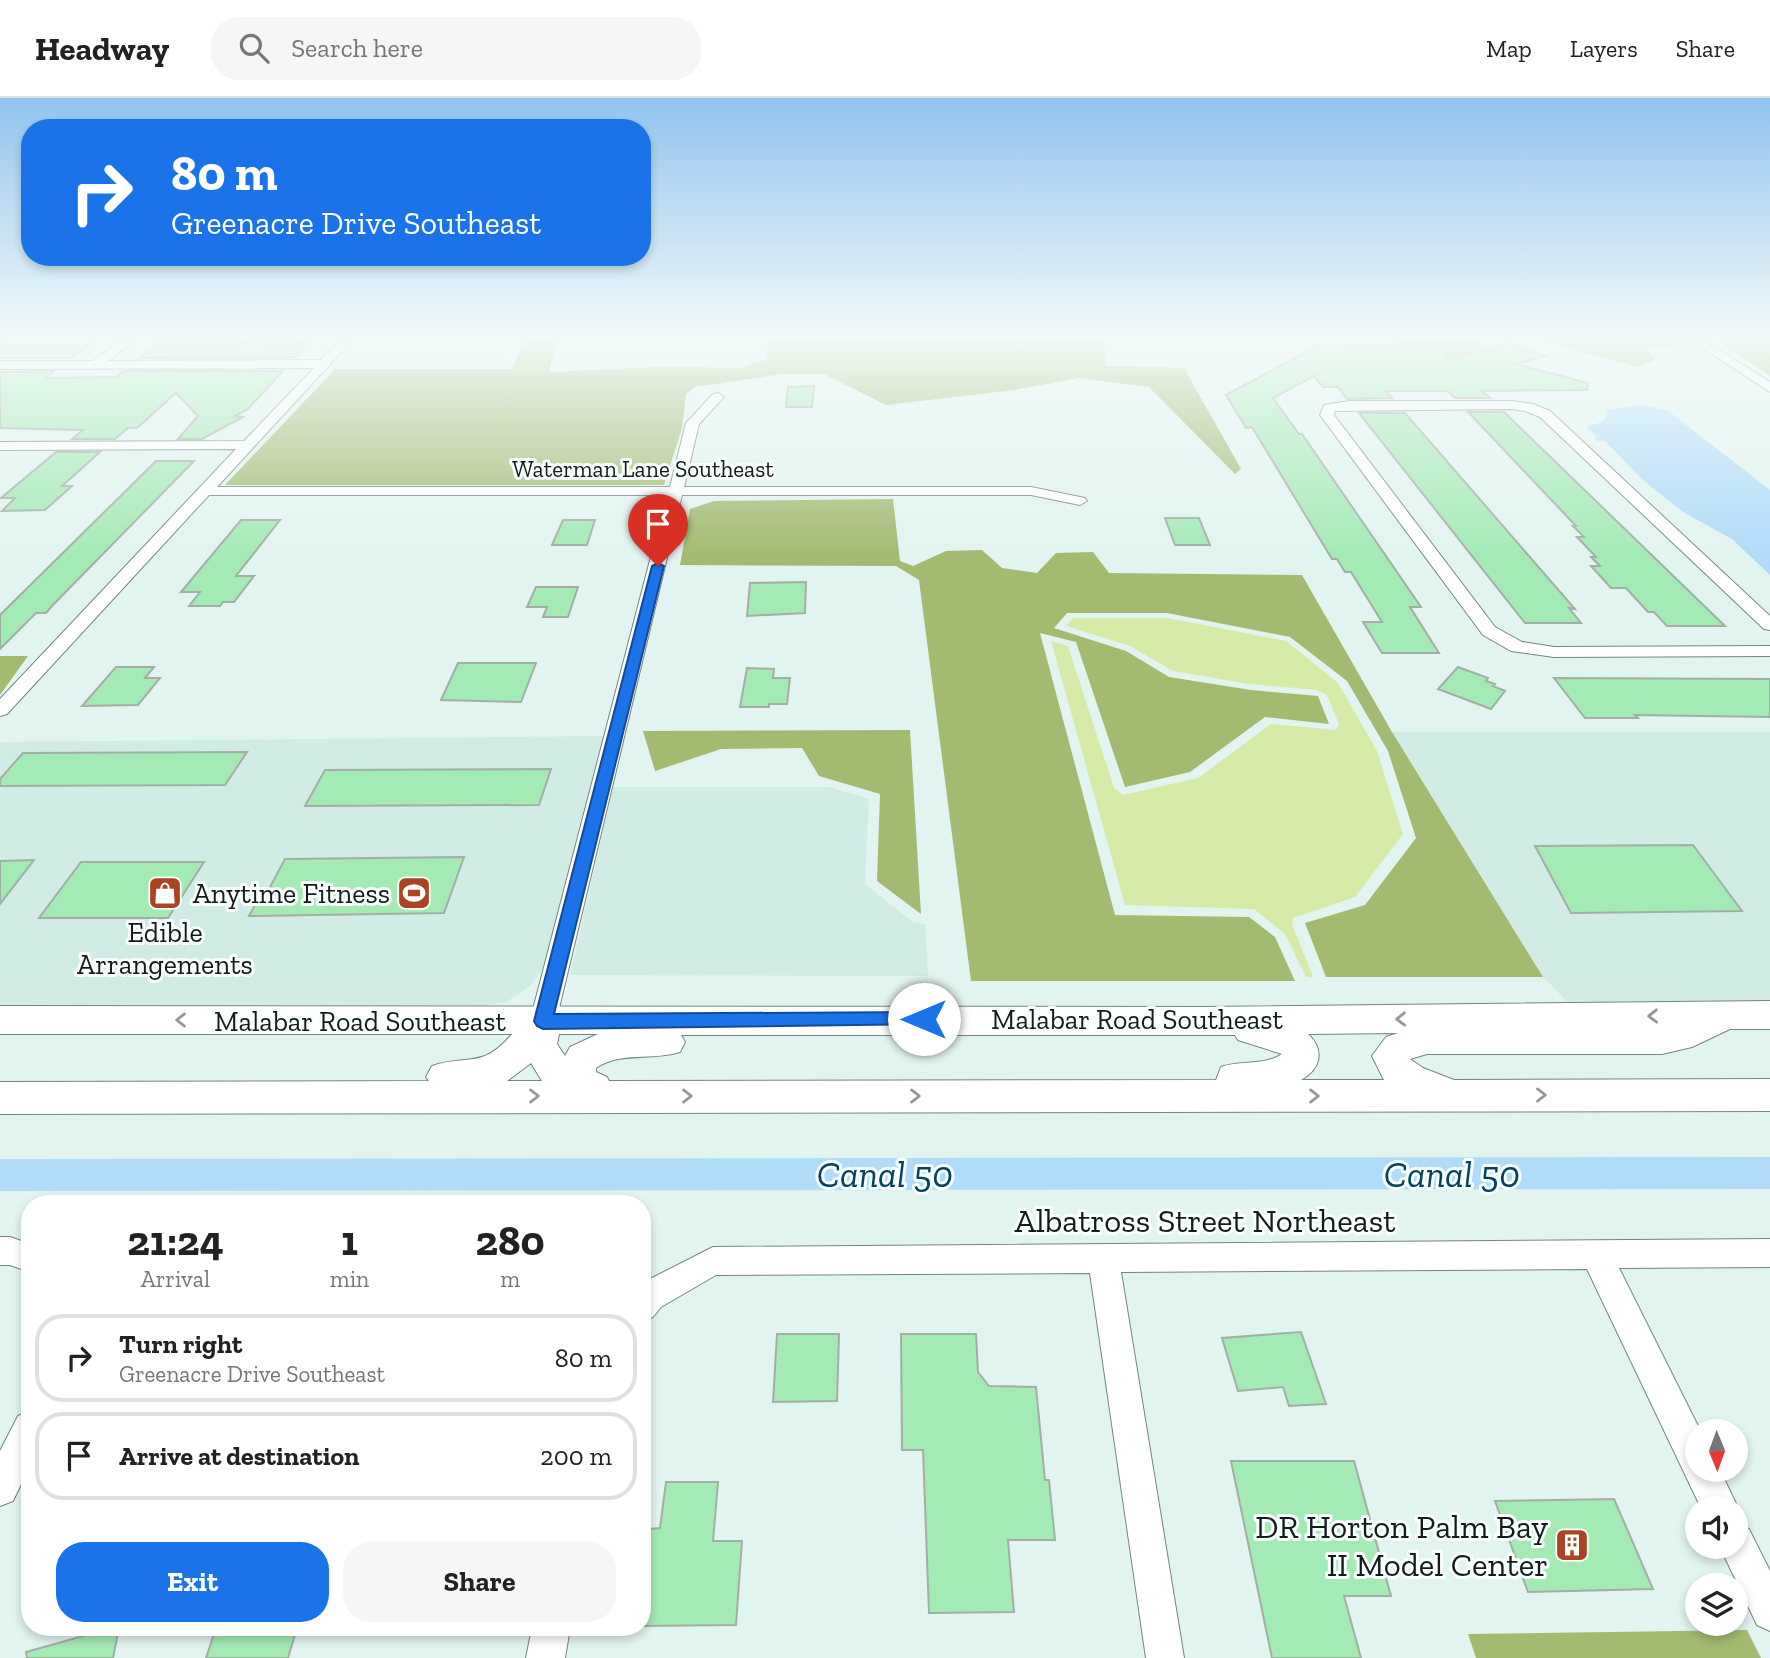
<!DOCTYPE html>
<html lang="en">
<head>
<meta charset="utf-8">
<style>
  :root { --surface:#fff; --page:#f6f6f6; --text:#222; --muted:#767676; --line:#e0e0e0; --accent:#1a73e8 }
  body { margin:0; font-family:"Zilla Slab",serif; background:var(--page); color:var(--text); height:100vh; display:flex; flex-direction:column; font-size:26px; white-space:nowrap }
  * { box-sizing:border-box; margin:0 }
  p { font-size:23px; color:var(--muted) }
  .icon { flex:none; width:38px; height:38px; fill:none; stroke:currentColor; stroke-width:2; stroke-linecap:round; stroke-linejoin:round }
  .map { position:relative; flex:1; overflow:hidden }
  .side { position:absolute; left:21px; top:1097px; width:630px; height:441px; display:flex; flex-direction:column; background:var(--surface); border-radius:28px; box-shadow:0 4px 10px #0003 }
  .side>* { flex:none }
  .hud { position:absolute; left:21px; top:21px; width:630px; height:147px; border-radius:28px; box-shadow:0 4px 10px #0003; background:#1a73e8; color:#fff; overflow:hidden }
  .needle { width:46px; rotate:179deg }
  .controls { position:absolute; left:1685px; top:1321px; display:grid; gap:14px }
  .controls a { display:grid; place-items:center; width:63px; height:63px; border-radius:50%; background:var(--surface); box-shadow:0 4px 10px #0003; font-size:35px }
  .pin { position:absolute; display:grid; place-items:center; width:60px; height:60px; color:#fff; margin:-72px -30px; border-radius:50% 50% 50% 0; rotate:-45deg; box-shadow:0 0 7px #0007 }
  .pin .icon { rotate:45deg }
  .me { position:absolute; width:77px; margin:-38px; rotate:270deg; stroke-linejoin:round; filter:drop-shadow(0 0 5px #0008) }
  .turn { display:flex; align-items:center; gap:24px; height:147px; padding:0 35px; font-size:32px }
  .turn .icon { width:91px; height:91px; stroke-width:2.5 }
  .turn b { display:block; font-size:49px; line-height:60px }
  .eta { display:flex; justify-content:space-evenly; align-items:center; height:119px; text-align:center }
  .eta b { font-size:42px; font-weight:700; line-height:49px }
  .button { display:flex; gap:14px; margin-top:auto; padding:14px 35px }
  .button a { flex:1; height:80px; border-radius:28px; background:var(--accent); color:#fff; font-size:28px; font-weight:700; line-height:80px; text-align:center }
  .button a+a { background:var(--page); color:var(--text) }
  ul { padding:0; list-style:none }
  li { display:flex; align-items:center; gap:21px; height:88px; margin:0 14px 10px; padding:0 21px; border:4px solid var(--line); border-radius:28px }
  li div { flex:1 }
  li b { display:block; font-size:26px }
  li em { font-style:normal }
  header { display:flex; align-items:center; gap:42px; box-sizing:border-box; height:98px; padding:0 35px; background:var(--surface); border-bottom:2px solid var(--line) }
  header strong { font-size:33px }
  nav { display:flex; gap:38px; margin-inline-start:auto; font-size:24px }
  .search { width:490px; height:63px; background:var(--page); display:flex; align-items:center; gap:18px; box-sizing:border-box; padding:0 24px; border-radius:28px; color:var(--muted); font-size:26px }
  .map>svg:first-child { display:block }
  .built { fill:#d0ece5 }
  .green { fill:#d5eba7 }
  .forest { fill:#a3ba71 }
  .water { fill:#b0dcf9 }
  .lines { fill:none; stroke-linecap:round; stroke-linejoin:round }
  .canal { fill:#b0dcf9; fill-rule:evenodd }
  .building { fill:#a4eab5; stroke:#a3afa5; stroke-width:2 }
  .minor-casing { stroke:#758581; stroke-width:2 }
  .secondary-casing { stroke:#758581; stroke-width:2 }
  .minor { fill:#fff; fill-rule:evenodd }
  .secondary { fill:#fff; fill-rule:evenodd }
  .oneway { stroke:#969898 }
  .route { fill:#1a73e8; stroke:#114b97; stroke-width:2 }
  .labels { text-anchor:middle; stroke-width:6; stroke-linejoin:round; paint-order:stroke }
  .far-street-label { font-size:23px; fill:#151b1a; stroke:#f8fffd }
  .poi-label { font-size:28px; fill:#151b1a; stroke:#f8fffd; text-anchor:end }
  .street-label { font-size:28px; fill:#151b1a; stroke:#f8fffd }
  .near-street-label { font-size:33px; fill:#151b1a; stroke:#f8fffd }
  .near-poi-label { font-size:33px; fill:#151b1a; stroke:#f8fffd; text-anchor:end }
  .near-water-label { font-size:37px; font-style:italic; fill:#024362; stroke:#f8fffd }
</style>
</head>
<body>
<header>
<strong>Headway</strong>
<div class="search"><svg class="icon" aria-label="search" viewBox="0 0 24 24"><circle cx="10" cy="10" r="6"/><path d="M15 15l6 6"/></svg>Search here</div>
<nav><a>Map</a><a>Layers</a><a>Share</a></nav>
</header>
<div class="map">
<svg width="1770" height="1560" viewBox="0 0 1770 1560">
  <rect width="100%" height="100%" fill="#e2f4f0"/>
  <path class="built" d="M1392,634H1770V908L1573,910L1543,879Z
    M606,638L542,872L530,888L506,904L487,907H0V644Z
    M613,689H829L869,701L865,786L913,824L925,826L928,878L570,877Z"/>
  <path class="green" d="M1073,520H1167L1286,543L1338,585L1377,653L1403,736L1355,799L1293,820L1292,826L1313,879H1306L1285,836L1254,811L1125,807L1051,543L1068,548L1114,690L1123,697L1198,680L1271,626L1336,632L1339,626L1327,597L1317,592L1250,586L1173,573L1130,548L1066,528Z"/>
  <path class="forest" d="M1529,239H1680L1694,247L1645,249L1656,261L1637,269Z
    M1712,239H1770V278Z
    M1390,240L1474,241L1529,270H1429Z
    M524,242H557L549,274L660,269L740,270L767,261V242L1104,243L1106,268L1184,270L1241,371L1235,376L1149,289L1079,280L1015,292L886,307L824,276H782L695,289L686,296L682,330L664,387H225L335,271H512Z
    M893,401L900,463L913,468L946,453L982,452L1002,470L1037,475L1056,455L1093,454L1109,475L1302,477L1392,634L1543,879H1326L1305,825L1365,807L1416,740L1388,653L1347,583L1290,539L1167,515H1067L1054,530L1126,553L1169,579L1251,592L1318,598L1329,626L1265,619L1190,674L1125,689L1076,544L1040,535L1115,817L1249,819L1275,839L1295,883H971L919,482L896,468L680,467L690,411L714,403Z
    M0,558H28L0,597Z
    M910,632L921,816L877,783L880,696L819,678L802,650L721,651L655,673L643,633Z
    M1747,1532L1761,1560H1476L1468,1536Z"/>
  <path class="water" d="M1640,307L1667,312L1770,392V477L1732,441L1683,414L1644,383L1605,343H1598L1594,340L1598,339L1586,329L1602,324L1607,317L1606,312Z"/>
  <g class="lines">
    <path class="canal" d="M1770,1059V1091L0,1093V1061Z"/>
  </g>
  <path class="building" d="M0,239H100L71,260H0Z
    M180,241H239L236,243H245L242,246L309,245L296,259L140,260L161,243Z
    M1510,245L1545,258L1516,266L1588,285L1587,292L1482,293L1490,300H1455L1448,293H1386L1392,300L1347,301L1338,289H1323L1314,278L1273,300L1299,336H1302L1421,509H1410L1439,555H1382L1363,524H1382L1351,474H1345L1337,461H1332L1252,329L1246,330L1226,297L1319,247L1438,249L1451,263Z
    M54,273L46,280L116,279L123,273H283L248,311L235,318L243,319L202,341H178L198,318L176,295L137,330H128L115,341H72L83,332L0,330V274Z
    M814,288L812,309H786L788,289Z
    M1468,314H1504L1725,528H1667L1654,514H1648L1626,490H1611L1591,468H1600L1591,459H1596L1577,439H1584L1573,428H1576Z
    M1359,315H1405L1575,511L1569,510L1581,525H1525Z
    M56,354H100L62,388H72L45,412L2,413L15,400H1Z
    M156,363H194L52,508L46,515H36L0,551V517Z
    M1165,420H1199L1210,447H1175Z
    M241,422H280L236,478H254L234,504H223L220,508H189L200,494H181Z
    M563,422H595L587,447H552Z
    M806,484L805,515L747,518L750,485Z
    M536,489H578L568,519H543L547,509H527Z
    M458,565H536L521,604L441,602Z
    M116,569H154L145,580H160L138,607L82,608Z
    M1458,569L1488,580L1486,583L1495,586L1493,588L1505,593L1491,611L1438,591Z
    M747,570L774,571L773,580H790L787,606H769V609H740Z
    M1554,580L1770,581V619L1635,617L1638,620H1585Z
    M247,654L225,687L0,688V681L23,655Z
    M551,671L539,707L305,708L325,672Z
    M1693,747L1742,813L1571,815L1535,748Z
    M464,759L444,815L249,818L264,791H269L285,761Z
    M34,762L0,806V763Z
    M81,764H204L168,820H39Z
    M1301,1234L1326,1306L1289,1308L1283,1289L1238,1293L1222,1240Z
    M777,1236H839L837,1303L773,1304Z
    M901,1236H976L978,1274L989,1288L1036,1289L1045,1382H1049L1055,1442H1008L1014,1514L929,1515L923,1352H902Z
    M1231,1363H1354L1391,1498H1344L1361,1560H1272Z
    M666,1384H718L713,1443H742L736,1527L642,1528V1489L650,1431L660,1430Z
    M1614,1401L1653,1491L1528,1494L1495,1403Z
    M112,1530H119L113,1560H27L26,1554Z
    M222,1530H297L288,1560H206L215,1533L221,1532Z"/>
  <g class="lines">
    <g class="minor-casing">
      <path id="minor" d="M125,239H138L108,263L320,262L343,239H355L217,389H670L686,325L713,296L718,295L724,299L699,326L684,389H1031L1085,400L1087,403L1080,407L1031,397H682L556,923L552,930L543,933L534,930L530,923L667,397H209L7,616L0,618V601L236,351L0,352V344L244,343L314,270L0,271V263H93Z
        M1686,239H1699L1770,284V294Z
        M1349,303H1511L1533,306L1550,313L1770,518V532L1764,531L1540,319L1525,313L1511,311L1335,313L1334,317L1495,529L1522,544L1554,549L1770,548V558L1554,559L1511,553L1483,537L1320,317L1324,307Z
        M0,1139H10L30,1146V1174L10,1167H0Z
        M1770,1141V1169L1619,1170L1701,1334H1698V1372H1720L1738,1410L1736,1415V1410H1701L1587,1171L1121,1174L1184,1560H1146L1090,1175L716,1177L661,1209L653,1219L642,1223V1185L713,1149Z
        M30,1313V1367L13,1403L0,1408V1353L18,1318Z
        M1736,1426L1749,1431L1770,1473V1533L1757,1527L1720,1449H1736Z
        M532,1530H570L565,1560H526Z"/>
    </g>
    <g class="secondary-casing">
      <path id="secondary" d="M1770,903V931H1730L1692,949L1662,956H1427L1410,961L1423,970L1454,982L1770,981V1013L0,1016V984L429,983L426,979L432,968C468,956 482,972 512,936H0V908L1205,909ZM1398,935L1386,939L1372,958L1384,982H1301C1321,971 1325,952 1308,936ZM559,936H598L570,949L565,958L557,946ZM681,937H1235L1238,942L1282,956C1264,968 1241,962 1221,969L1216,982L609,983L607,979L596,974V970C621,953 652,963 680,954L685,944ZM531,965L542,983H507Z"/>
    </g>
    <use href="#minor" class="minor"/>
    <use href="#secondary" class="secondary"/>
  </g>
  <defs><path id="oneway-chevron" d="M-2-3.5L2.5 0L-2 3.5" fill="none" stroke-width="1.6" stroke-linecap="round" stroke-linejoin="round" transform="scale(1.75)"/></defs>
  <g class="oneway">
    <use href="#oneway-chevron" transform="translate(1653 918) rotate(179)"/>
    <use href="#oneway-chevron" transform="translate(1401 921) rotate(179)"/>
    <use href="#oneway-chevron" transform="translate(181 922) rotate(-180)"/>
    <use href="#oneway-chevron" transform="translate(1541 997)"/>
    <use href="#oneway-chevron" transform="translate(534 998)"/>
    <use href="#oneway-chevron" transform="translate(687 998)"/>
    <use href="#oneway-chevron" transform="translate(915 998)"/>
    <use href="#oneway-chevron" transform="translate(1314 998)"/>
  </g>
  <linearGradient id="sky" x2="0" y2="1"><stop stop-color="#91c4ef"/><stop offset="0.52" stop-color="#f2faf8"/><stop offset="1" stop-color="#f2faf8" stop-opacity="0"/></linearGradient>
  <rect width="1770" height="457" fill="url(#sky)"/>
  <path class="route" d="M658,465L664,468L554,916L924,914L930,916L933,921L930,926L543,931L537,928L534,923L652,468Z"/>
  <defs>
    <g id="shop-square" transform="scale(1.75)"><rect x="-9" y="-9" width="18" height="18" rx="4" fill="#ab4422" stroke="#f8fffd"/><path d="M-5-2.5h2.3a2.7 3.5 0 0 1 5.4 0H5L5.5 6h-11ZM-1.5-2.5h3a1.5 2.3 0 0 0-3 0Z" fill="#fff"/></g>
    <g id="stadium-square" transform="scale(1.75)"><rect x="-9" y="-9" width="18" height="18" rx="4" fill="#ab4422" stroke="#f8fffd"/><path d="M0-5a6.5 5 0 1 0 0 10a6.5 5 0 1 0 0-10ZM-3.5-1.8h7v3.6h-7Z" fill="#fff"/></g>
    <g id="building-square" transform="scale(1.75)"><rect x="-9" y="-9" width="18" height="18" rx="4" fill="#ab4422" stroke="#f8fffd"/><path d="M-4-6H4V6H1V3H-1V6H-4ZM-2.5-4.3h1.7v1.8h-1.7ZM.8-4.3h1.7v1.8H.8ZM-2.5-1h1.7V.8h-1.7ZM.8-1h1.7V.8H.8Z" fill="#fff"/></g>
  </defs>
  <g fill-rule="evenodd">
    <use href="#shop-square" x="165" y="795"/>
    <use href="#stadium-square" x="414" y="795"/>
    <use href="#building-square" x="1572" y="1447"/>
  </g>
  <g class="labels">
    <g class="far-street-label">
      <text x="643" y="379">Waterman Lane Southeast</text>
    </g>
    <g class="poi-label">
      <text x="390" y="805">Anytime Fitness</text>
      <text x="165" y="844" text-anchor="middle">Edible<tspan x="165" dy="32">Arrangements</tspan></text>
    </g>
    <g class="street-label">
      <text x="1137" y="931">Malabar Road Southeast</text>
      <text x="360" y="933">Malabar Road Southeast</text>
    </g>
    <g class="near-street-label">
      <text x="1205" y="1134">Albatross Street Northeast</text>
    </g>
    <g class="near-poi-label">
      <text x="1548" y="1440">DR Horton Palm Bay<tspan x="1548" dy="38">II Model Center</tspan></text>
    </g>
    <g class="near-water-label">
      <text x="885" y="1089">Canal 50</text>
      <text x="1452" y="1089">Canal 50</text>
    </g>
  </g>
</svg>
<div class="controls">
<a><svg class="needle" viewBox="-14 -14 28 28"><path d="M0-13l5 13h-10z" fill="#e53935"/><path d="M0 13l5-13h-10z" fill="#767676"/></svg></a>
<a><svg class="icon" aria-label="sound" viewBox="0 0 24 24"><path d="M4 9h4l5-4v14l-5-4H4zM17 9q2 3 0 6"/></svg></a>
<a><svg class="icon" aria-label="layers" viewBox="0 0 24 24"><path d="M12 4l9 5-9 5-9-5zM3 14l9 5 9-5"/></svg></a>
</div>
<div class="pin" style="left:658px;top:468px;background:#d93025"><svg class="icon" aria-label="arrive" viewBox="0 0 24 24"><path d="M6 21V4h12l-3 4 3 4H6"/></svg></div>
<svg class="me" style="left:924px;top:921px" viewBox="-20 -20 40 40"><circle r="19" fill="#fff"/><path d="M0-13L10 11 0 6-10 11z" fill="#1a73e8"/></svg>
<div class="hud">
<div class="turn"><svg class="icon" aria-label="right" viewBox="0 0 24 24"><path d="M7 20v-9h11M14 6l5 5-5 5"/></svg><div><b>80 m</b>Greenacre Drive Southeast</div></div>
</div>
<section class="side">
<div class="eta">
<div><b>21:24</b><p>Arrival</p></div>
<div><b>1</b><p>min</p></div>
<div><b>280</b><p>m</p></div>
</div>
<ul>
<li><svg class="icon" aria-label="right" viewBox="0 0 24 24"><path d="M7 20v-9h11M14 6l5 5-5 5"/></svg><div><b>Turn right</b><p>Greenacre Drive Southeast</p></div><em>80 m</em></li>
<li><svg class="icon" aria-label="arrive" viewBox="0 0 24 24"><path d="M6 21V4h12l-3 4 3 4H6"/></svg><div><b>Arrive at destination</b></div><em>200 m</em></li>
</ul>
<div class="button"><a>Exit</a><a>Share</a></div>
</section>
</div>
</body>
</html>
